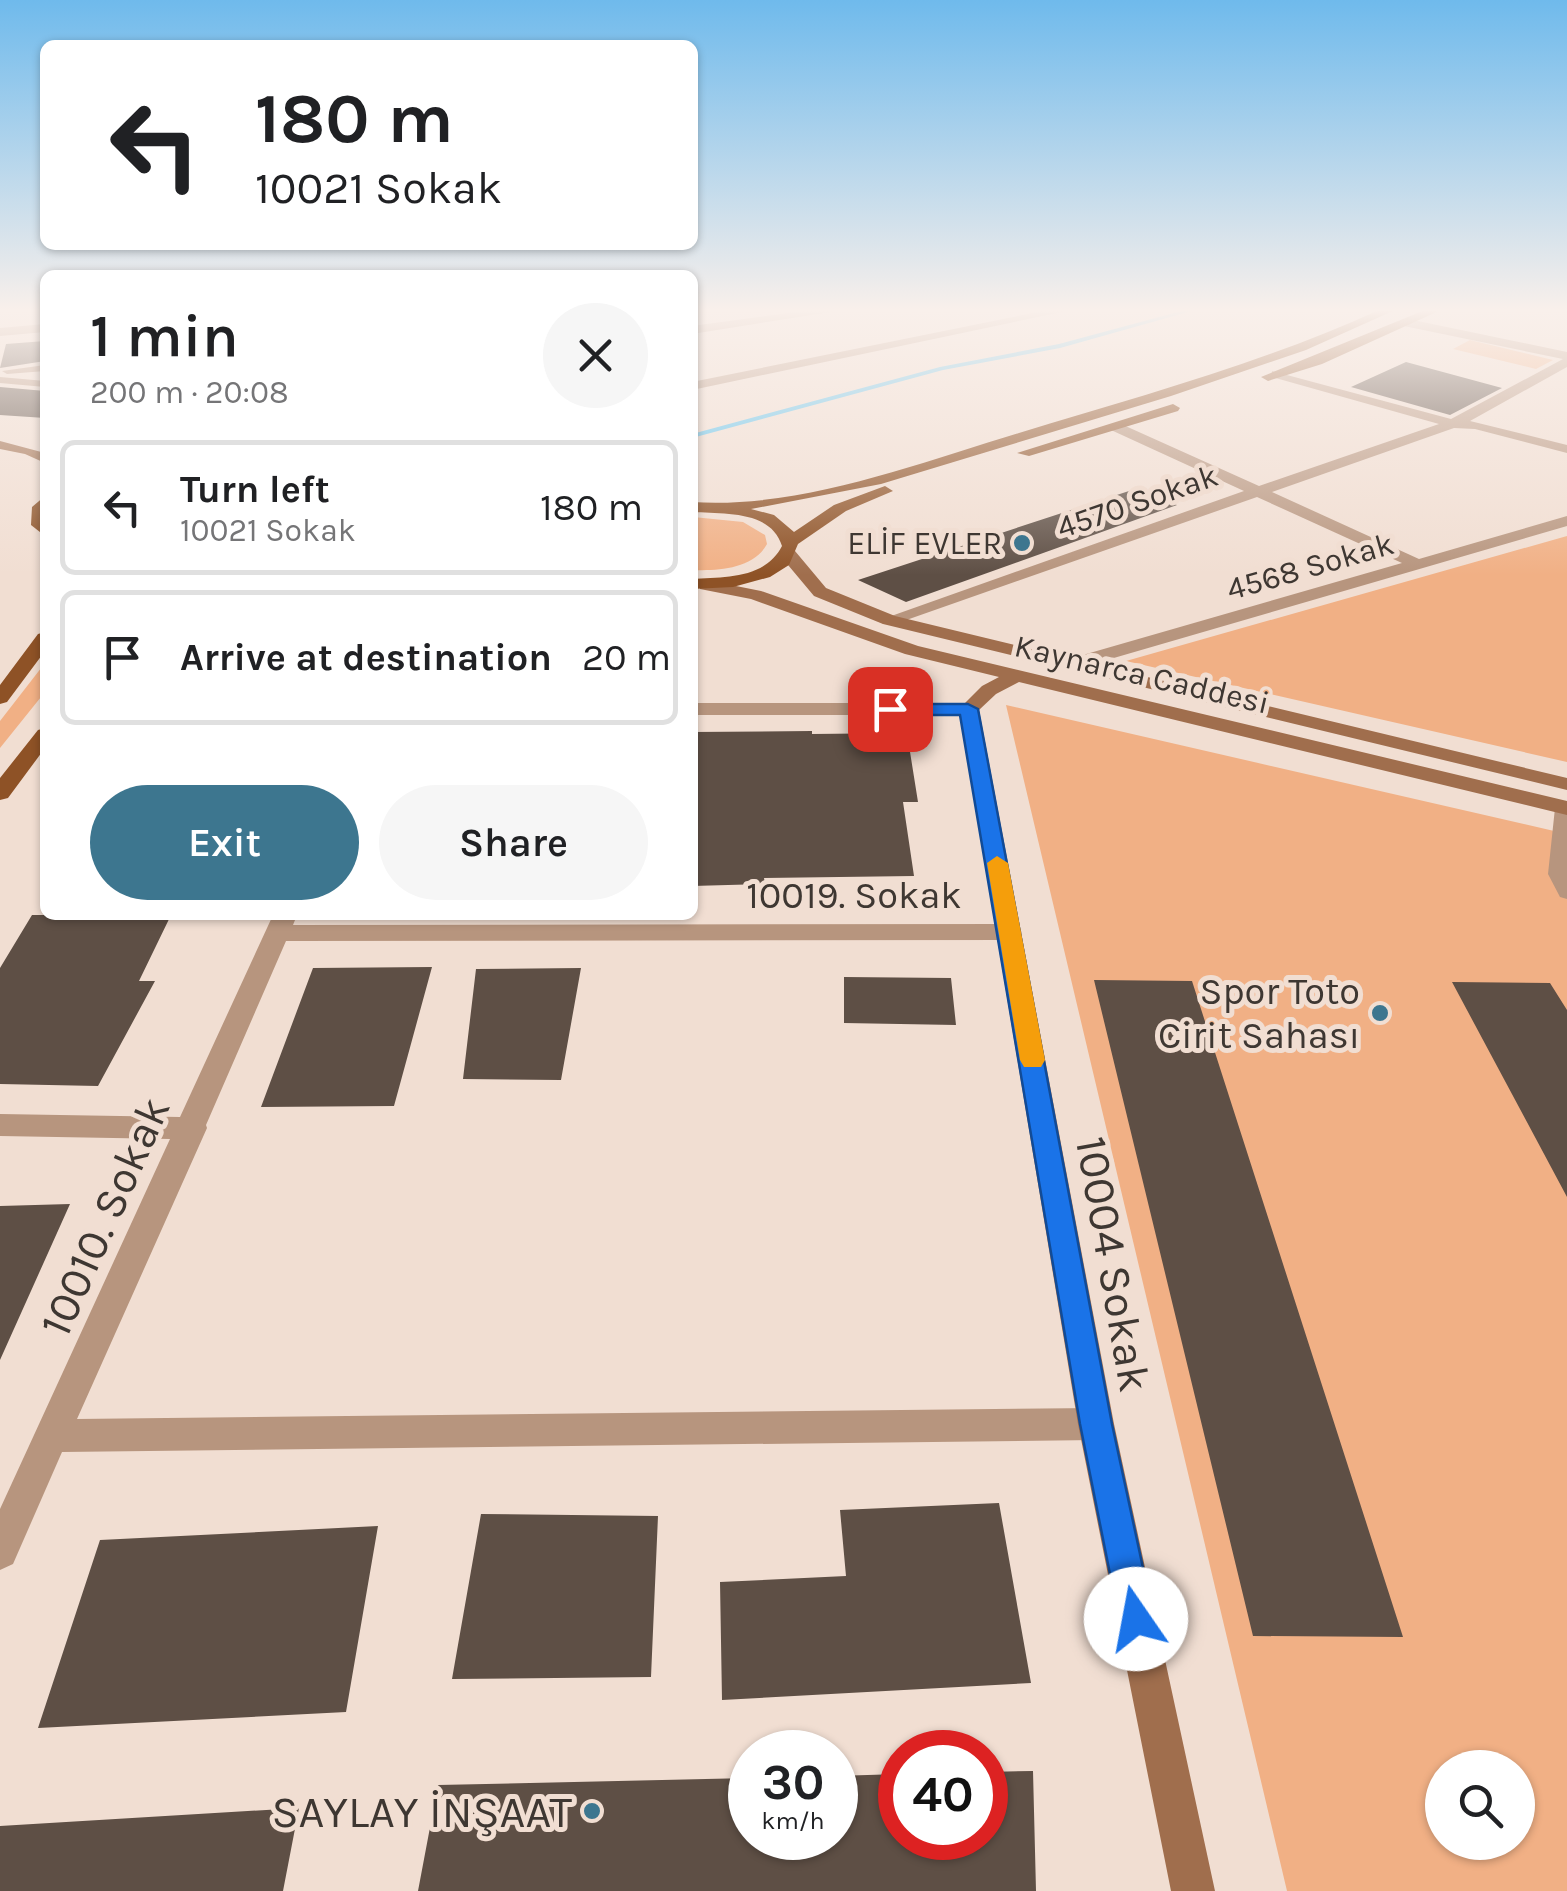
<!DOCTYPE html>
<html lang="en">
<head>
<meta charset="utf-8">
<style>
  :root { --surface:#fff; --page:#f6f6f6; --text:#202124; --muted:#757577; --line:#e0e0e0; --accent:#3d768f }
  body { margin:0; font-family:Karla,sans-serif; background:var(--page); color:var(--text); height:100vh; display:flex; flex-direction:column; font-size:38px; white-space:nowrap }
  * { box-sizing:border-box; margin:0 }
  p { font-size:32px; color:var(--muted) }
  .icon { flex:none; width:55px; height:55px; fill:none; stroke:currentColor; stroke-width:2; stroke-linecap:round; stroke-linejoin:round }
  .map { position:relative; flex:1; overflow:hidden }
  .sheet { position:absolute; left:40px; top:270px; width:658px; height:650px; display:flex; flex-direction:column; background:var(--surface); border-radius:15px; box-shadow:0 2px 8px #0004 }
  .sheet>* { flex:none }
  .top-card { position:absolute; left:40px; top:40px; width:658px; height:210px; border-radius:15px; box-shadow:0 2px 8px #0004; background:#fff; color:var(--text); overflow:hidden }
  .controls { position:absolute; left:1425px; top:1750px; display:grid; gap:20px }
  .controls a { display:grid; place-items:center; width:110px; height:110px; border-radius:50%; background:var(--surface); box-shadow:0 2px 8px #0004; font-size:50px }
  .speed { position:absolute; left:728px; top:1730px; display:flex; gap:20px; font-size:50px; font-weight:700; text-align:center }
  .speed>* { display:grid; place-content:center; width:130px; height:130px; border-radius:50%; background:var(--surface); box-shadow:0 2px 8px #0004; line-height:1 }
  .speed small { font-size:25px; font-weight:400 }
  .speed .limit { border:15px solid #d22; background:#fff; color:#111 }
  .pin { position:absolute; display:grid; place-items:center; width:85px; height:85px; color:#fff; margin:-42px; border-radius:20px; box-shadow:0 5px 15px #0006 }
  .me { position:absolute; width:110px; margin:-55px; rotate:348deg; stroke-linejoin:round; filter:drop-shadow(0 0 8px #0008) }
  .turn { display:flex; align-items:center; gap:35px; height:210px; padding:0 50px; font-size:45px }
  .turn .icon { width:130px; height:130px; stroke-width:2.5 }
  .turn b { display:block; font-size:70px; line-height:85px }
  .round { display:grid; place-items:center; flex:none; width:105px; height:105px; border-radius:52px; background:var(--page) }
  .headline { display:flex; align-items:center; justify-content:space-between; height:170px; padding:0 50px }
  h1 { font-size:60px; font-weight:600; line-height:75px }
  .action { display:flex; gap:20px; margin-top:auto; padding:20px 50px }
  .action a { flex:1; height:115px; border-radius:60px; background:var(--accent); color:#fff; font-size:40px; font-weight:600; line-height:115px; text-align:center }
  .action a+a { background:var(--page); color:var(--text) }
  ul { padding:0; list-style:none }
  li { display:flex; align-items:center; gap:30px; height:135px; margin:0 20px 15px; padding:0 30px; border:5px solid var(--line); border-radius:15px }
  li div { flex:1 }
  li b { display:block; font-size:38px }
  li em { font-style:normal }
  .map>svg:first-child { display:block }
  .green { fill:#f1b085; fill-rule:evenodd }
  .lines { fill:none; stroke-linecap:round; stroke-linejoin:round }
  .stream { fill:#5ac4f1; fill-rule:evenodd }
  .building { fill:#5e4f45 }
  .lane { fill:#b7957e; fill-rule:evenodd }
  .street { fill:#b7957e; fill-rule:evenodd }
  .secondary { fill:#a06e4d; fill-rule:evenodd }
  .primary { fill:#8e5226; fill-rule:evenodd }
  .route { fill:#1a73e8; stroke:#114b97; stroke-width:2.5 }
  .slow { fill:#f59e0b }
  .poi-dot { fill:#3d768f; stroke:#f1ded2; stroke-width:4 }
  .labels { text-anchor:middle; stroke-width:10; stroke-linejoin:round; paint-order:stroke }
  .far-street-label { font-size:32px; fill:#3e3732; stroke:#f1ded2 }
  .far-poi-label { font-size:32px; fill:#3e3732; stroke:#f1ded2; text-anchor:end }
  .street-label { font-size:38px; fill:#3e3732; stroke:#f1ded2 }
  .poi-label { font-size:38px; fill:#3e3732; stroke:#f1ded2; text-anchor:end }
  .near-street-label { font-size:45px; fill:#3e3732; stroke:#f1ded2 }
  .near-poi-label { font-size:45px; fill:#3e3732; stroke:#f1ded2; text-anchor:end }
</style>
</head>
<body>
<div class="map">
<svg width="1567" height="1891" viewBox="0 0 1567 1891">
  <rect width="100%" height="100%" fill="#f1ded2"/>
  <path class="green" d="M1470,340L1553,360L1536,369L1453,349Z
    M693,517L743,522L765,535L767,544C754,569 718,571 693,570Z
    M1567,536V762L1126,661Z
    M45,663V692L0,748V721Z
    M1006,705L1567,834V1891H1287ZM1442,1768H1518V1842H1442Z"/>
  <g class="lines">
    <path class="stream" d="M1185,310H1195L1060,348L943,370L692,438V434L940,367L1059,344Z"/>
  </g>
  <path class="building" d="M45,341V361L0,368L6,344Z
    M1406,362L1502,388L1450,415L1351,387Z
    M0,387L45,391V418L0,415Z
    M1132,490L1177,505L906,602L858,580Z
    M812,731V734L907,733L918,802H903L914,876L764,878L765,884L692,886V732Z
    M32,915H171L139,981H155L98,1086L0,1084V968Z
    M432,967L394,1106L261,1107L313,968Z
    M581,968L561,1080L463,1079L476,969Z
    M844,977L951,978L956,1025L844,1023Z
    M1094,980L1192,981L1403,1637L1253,1636Z
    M1452,982L1550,983L1567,1010V1197Z
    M70,1204L0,1360V1206Z
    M999,1503L1031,1683L722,1700L720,1582L846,1576L840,1510Z
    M481,1514L658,1516L651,1677L452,1679Z
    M378,1526L346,1712L38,1728L100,1540Z
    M1033,1771L1036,1891H418L438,1785L750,1778V1838H835V1776L900,1774V1838H985V1772Z
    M299,1808L283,1891H0V1826Z"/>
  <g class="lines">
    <path class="lane" d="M45,365V371L7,374L2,371Z
      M0,377L45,381V387L0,383Z
      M1564,803H1567V899L1560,897L1548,874L1555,808Z"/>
    <path class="street" d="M811,310H843L692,334V326Z
      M1047,310H1071L692,390V382Z
      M1408,319L1567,352V367L1470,421L1567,445V453L1475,429L1454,428L1272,492L1419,559L1567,516V526L1069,671L1062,669V661L1402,563L1257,497L895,624H883L880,620L1244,491L1111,430V424H1121L1259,486L1439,424L1272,377V371L1451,419L1563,359L1404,326Z
      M45,324V332L0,336V328Z
      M692,703H969L979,709L969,715H692Z
      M273,915H297L293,925L1010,924L1022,932L1010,940L286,941L206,1125L207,1128L77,1419L1096,1408L1108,1413L1114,1424L1108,1435L1096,1440L62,1452L13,1564L0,1570V1509L170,1139L0,1136V1114L180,1117Z"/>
    <path class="secondary" d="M0,441L45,453V463L25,454L0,449Z
      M783,551H795L826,588L895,616L1567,778V790L883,624L814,596L783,559Z
      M706,580L761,591L918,646L1567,801V815L1019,682L996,694L979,710L1114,1424L1215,1891H1171L1078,1424L959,709L982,686L999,677L905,654L751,599L700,589V581Z"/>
    <path class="primary" d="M1379,310H1395L1306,350L1171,396L881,484L751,509L774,515L794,532L834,505L885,486L893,491L846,511L798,544L789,565L770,577L733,587L692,589V579C725,577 765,579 782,546C771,510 724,514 692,512V502C802,509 915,464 1019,433C1141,396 1263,363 1379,310Z
      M1425,310H1441L1322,364L1268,381L1261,377Z
      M1173,404L1180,408L1178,411L1029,456L1017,453Z
      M45,496V536L31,525L32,507Z
      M45,632V651L7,702L0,704V685L38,634Z
      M45,728V748L8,798L0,800V778L38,730Z"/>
  </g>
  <linearGradient id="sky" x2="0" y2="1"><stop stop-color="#6fbaec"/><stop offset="0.54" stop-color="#f9f0eb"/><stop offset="1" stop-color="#f9f0eb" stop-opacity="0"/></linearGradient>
  <rect width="1567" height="575" fill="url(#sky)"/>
  <path class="route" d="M968,704L978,709L1112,1424L1154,1619L1149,1631L1136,1637L1124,1631L1119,1619L1080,1424L960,715H890L881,709L890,704Z"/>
  <path class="slow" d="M997,856L1008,863L1045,1060L1041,1067H1024L1020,1060L987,863Z"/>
  <g class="poi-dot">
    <circle cx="1022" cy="543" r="10"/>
    <circle cx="1380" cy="1013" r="10"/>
    <circle cx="592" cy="1811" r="10"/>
  </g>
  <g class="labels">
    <g class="far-street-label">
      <text transform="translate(1137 501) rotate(-19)" y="11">4570 Sokak</text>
      <text transform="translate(1310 566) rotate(-16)" y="11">4568 Sokak</text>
      <text transform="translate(1142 674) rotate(13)" y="11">Kaynarca Caddesi</text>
    </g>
    <g class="far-poi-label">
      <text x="1002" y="554">ELİF EVLER</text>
    </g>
    <g class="street-label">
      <text x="854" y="908">10019. Sokak</text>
    </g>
    <g class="poi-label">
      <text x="1360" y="1004">Spor Toto<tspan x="1360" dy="44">Cirit Sahası</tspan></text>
    </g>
    <g class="near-street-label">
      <text transform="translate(104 1216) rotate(-66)" y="16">10010. Sokak</text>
      <text transform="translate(1114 1264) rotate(80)" y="16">10004 Sokak</text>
    </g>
    <g class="near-poi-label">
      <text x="572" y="1827">SAYLAY İNŞAAT</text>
    </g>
  </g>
</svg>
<div class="controls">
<a><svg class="icon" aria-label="search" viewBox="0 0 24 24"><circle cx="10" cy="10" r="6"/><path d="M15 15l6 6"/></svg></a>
</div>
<div class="speed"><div>30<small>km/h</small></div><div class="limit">40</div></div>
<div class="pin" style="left:890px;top:709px;background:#d93025"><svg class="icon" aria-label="arrive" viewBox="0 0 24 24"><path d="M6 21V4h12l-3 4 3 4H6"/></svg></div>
<svg class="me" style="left:1136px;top:1619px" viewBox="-20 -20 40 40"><circle r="19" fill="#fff"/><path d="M0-13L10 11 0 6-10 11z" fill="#1a73e8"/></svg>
<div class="top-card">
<div class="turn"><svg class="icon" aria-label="left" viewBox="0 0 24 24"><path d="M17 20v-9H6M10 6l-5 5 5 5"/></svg><div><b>180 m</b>10021 Sokak</div></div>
</div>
<section class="sheet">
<div class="headline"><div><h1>1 min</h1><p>200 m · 20:08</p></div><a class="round"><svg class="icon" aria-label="close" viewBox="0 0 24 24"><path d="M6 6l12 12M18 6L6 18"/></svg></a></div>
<ul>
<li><svg class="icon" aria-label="left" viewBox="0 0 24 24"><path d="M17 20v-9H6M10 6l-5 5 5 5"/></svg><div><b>Turn left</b><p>10021 Sokak</p></div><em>180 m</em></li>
<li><svg class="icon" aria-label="arrive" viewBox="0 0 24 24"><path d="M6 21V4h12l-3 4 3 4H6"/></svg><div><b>Arrive at destination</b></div><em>20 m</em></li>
</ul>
<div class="action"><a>Exit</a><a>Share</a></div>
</section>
</div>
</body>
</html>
